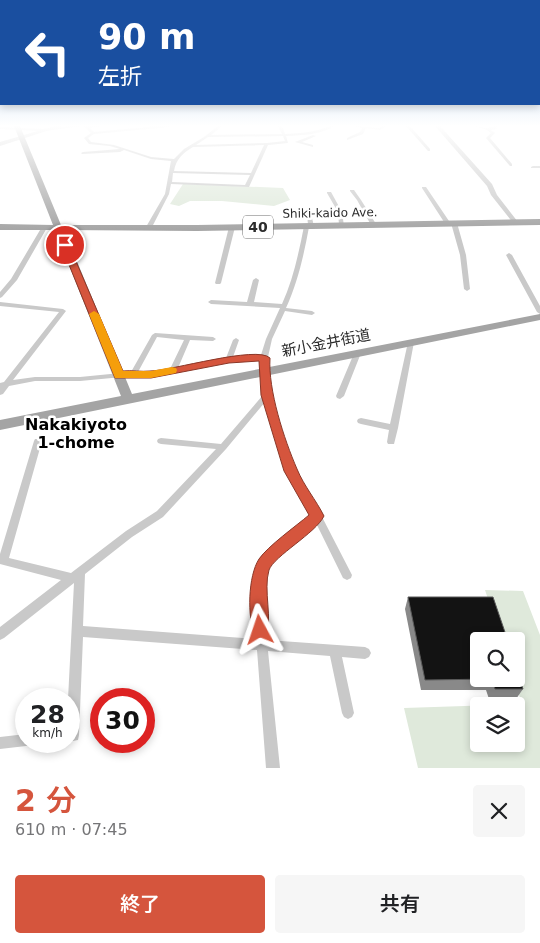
<!DOCTYPE html>
<html lang="ja">
<head>
<meta charset="utf-8">
<style>
  :root { --surface:#fff; --page:#f6f6f6; --text:#202124; --muted:#757577; --accent:#d5553d }
  body { margin:0; font-family:"DejaVu Sans","Noto Sans JP",sans-serif; background:var(--page); color:var(--text); height:100vh; display:flex; flex-direction:column; font-size:19px; white-space:nowrap }
  * { box-sizing:border-box; margin:0 }
  p { font-size:16px; color:var(--muted) }
  .icon { flex:none; width:28px; height:28px; fill:none; stroke:currentColor; stroke-width:2; stroke-linecap:round; stroke-linejoin:round }
  .map { position:relative; height:768px; overflow:hidden }
  .details { display:flex; flex-direction:column; background:var(--surface); flex:1 }
  .details>* { flex:none }
  .hud { position:absolute; left:0px; top:0px; width:540px; height:105px; box-shadow:0 2px 8px #0003; background:#1a4fa0; color:#fff; overflow:hidden }
  .buttons { position:absolute; left:470px; top:632px; display:grid; gap:10px }
  .buttons a { display:grid; place-items:center; width:55px; height:55px; border-radius:5px; background:var(--surface); box-shadow:0 2px 8px #0003; font-size:25px }
  .speed { position:absolute; left:15px; top:688px; display:flex; gap:10px; font-size:25px; font-weight:700; text-align:center }
  .speed>* { display:grid; place-content:center; width:65px; height:65px; border-radius:50%; background:var(--surface); box-shadow:0 2px 8px #0003; line-height:1 }
  .speed small { font-size:12px; font-weight:400 }
  .speed .limit { border:8px solid #d22; background:#fff; color:#111 }
  .pin { position:absolute; display:grid; place-items:center; width:42px; height:42px; color:#fff; margin:-21px; border:2px solid #fff; border-radius:50%; box-shadow:0 1px 5px #0007 }
  .me { position:absolute; width:55px; margin:-28px; rotate:355deg; stroke-linejoin:round; filter:drop-shadow(0 0 4px #0008) }
  .turn { display:flex; align-items:center; gap:18px; height:105px; padding:0 15px; font-size:22px }
  .turn .icon { width:65px; height:65px; stroke-width:2.5 }
  .turn b { display:block; font-size:35px; line-height:42px }
  .round { display:grid; place-items:center; flex:none; width:52px; height:52px; border-radius:5px; background:var(--page) }
  .headline { display:flex; align-items:center; justify-content:space-between; height:85px; padding:0 15px }
  h1 { font-size:30px; font-weight:600; line-height:38px; color:var(--accent) }
  .button { display:flex; gap:10px; margin-top:auto; padding:10px 15px }
  .button a { flex:1; height:58px; border-radius:5px; background:var(--accent); color:#fff; font-size:20px; font-weight:600; line-height:58px; text-align:center }
  .button a+a { background:var(--page); color:var(--text) }
  .map>svg:first-child { display:block }
  .green { fill:#dfe9db; fill-rule:evenodd }
  .lines { fill:none; stroke-linecap:round; stroke-linejoin:round }
  .minor { fill:#c9c9c9; fill-rule:evenodd }
  .tertiary { fill:#c9c9c9; fill-rule:evenodd }
  .primary { fill:#a4a4a4; fill-rule:evenodd }
  .wall { fill:#898989 }
  .building { fill:#131313; stroke:#5a5a5a }
  .route { fill:#d5553d; stroke:#8a3728 }
  .slow { fill:#f59e0b }
  .labels { text-anchor:middle; stroke-width:5; stroke-linejoin:round; paint-order:stroke }
  .far-street-label { font-size:12px; fill:#2c2c2c; stroke:#fff }
  .shield { fill:#fff; stroke:#6b6b6b; stroke-width:1 }
  .shield-label { font-size:14px; font-weight:bold; fill:#2c2c2c }
  .street-label { font-size:15px; fill:#2c2c2c; stroke:#fff }
  .neighbourhood-label { font-size:16px; font-weight:bold; fill:#000; stroke:#fff }
</style>
</head>
<body>
<div class="map">
<svg width="540" height="768" viewBox="0 0 540 768">
  <rect width="100%" height="100%" fill="#fff"/>
  <path class="green" d="M183,184L283,188L290,200L274,206L222,201H190L179,206L170,204Z
    M485,590L523,591L540,635V768H418L404,708L522,704L514,679H516V641H502ZM479,706H516V744H479Z"/>
  <g class="lines">
    <path class="minor" d="M71,126H83L43,131L0,129V127L43,129Z
      M84,126H101L90,128L94,132L158,126H171L169,127L94,134L88,138L91,142L114,145L151,157L174,159L184,149L204,137L218,126H222L211,135L282,134L278,126H282L285,134C295,133 305,133 314,131C321,130 327,126 334,126C321,135 302,135 286,136L288,143L268,145L249,187L171,184L169,194L152,227L149,229L146,227L165,194L171,161L151,159L124,150L120,152L82,154L81,153L83,152L120,149L110,146L89,144L84,138L91,133ZM283,136L285,141L267,143L196,145L208,137ZM264,145L251,173L174,171C176,159 183,153 193,147ZM173,173L250,175L245,185L172,182Z
      M353,126L379,128L382,126H387L380,130L366,128L363,134L347,140V138L360,132L362,128Z
      M406,126H410L430,149V151H428Z
      M474,126L486,128L497,126L496,129L491,130L495,133L490,138L512,164V166H510L486,138L491,133L487,130Z
      M313,135L316,136L302,142L313,145V147L295,142Z
      M533,166H540V168H531V167Z
      M422,187H426L451,224L450,225H446L422,188Z
      M350,190H354L361,200L376,224L375,225H371L357,200L350,191Z
      M327,192H331L342,212L344,226L339,225L338,212L327,193Z
      M307,213L311,214L314,226L309,227C304,254 298,282 286,308L312,311L315,313L312,315L285,311L272,339L268,357L267,372L271,395L295,471L320,513L352,575L351,578L347,580L343,578L316,523L270,565C259,584 265,619 267,640L365,647L369,649L371,653L369,657L365,659L342,657L354,713L352,717L348,719L344,717L342,713L330,656L268,651L280,768H266L257,650L83,637L79,735L78,740L73,741H69L68,699L74,583L4,638L0,640V627L61,580L0,564V554L34,441L35,439H41L42,441L9,558L71,573L126,531L157,511L216,449L161,444L158,443L157,441L158,439L161,438L221,444L263,395L259,372L260,360L229,362L151,377L133,376L80,381H35L9,386L3,394L0,395V383L4,382L59,312L0,306V302L63,309L66,311L13,380L35,377H80L131,372L152,335L155,333L213,337L216,339L213,341L190,340L178,368L226,358L233,340L236,338L239,340L233,357L261,355L266,339L280,308L211,304L208,302L211,300L247,302L253,280L256,278L259,280L254,302L282,304C293,280 299,252 304,226L308,225ZM157,337L184,340L170,369L151,373L138,372ZM265,402L287,471L312,515L262,559L256,571L253,602L256,639L83,626L85,574L132,537L163,517L226,449Z
      M454,221L457,223L466,255L470,289L467,291L464,289L460,255L451,223Z
      M43,225L48,226L17,280L2,297L0,298V292L11,279Z
      M232,225L235,227L221,283L220,284H216L215,283L229,227Z
      M509,253L512,255L540,306V314L537,312L506,255Z
      M411,340L414,342L398,428L394,444H388L387,442L389,430L361,424L358,423L357,421L358,419L361,418L390,424L408,342Z
      M355,351H357L361,353L344,396L340,399L337,398L336,396Z
      M26,734V741H32L31,745L26,746L0,749V737Z"/>
    <path class="tertiary" d="M55,126H62L0,146V142Z
      M435,126H440L492,184L497,195L518,222V224H514L491,195L487,186Z"/>
    <path class="primary" d="M14,126H20L61,225H197L540,219V225L197,231L64,230L132,394L540,314V320L0,430V420L121,396L55,230H0V224L53,225Z"/>
  </g>
  <path class="wall" d="M408,597L516,679L523,689L516,699H489L486,690H421L405,609Z"/>
  <path class="building" d="M408,597H493L508,641H479V679H516V668L523,689H495L492,679L425,680Z"/>
  <linearGradient id="sky" x2="0" y2="1"><stop stop-color="#9bc1e8"/><stop offset="0.54" stop-color="#fff"/><stop offset="1" stop-color="#fff" stop-opacity="0"/></linearGradient>
  <rect width="540" height="233" fill="url(#sky)"/>
  <path class="route" d="M62,244L69,245L123,371C132,370 141,372 150,371C171,371 257,345 270,358C268,390 284,439 297,469C304,486 316,500 324,516C316,533 274,556 269,570C263,590 273,621 266,636L260,638L255,636C247,617 248,576 259,559C268,546 296,526 309,515L284,471L261,395L259,361L229,363L151,378H115L61,245Z"/>
  <path class="slow" d="M94,311L99,314L123,371H151L172,367L176,368L177,370L176,373L151,378H115L89,314Z"/>
  <g class="labels">
    <g class="far-street-label">
      <text transform="translate(330 213) rotate(-1)" y="4">Shiki-kaido Ave.</text>
    </g>
    <rect class="shield" x="243" y="215.5" width="30" height="23" rx="4"/>
    <g class="shield-label">
      <text x="258" y="232">40</text>
    </g>
    <g class="street-label">
      <text transform="translate(326 343) rotate(-11)" y="5">新小金井街道</text>
    </g>
    <g class="neighbourhood-label">
      <text x="76" y="430">Nakakiyoto<tspan x="76" dy="18">1-chome</tspan></text>
    </g>
  </g>
</svg>
<div class="buttons">
<a><svg class="icon" aria-label="search" viewBox="0 0 24 24"><circle cx="10" cy="10" r="6"/><path d="M15 15l6 6"/></svg></a>
<a><svg class="icon" aria-label="layers" viewBox="0 0 24 24"><path d="M12 4l9 5-9 5-9-5zM3 14l9 5 9-5"/></svg></a>
</div>
<div class="speed"><div>28<small>km/h</small></div><div class="limit">30</div></div>
<div class="pin" style="left:65px;top:245px;background:#d93025"><svg class="icon" aria-label="arrive" viewBox="0 0 24 24"><path d="M6 21V4h12l-3 4 3 4H6"/></svg></div>
<svg class="me" style="left:260px;top:630px" viewBox="-20 -20 40 40"><path d="M0-17L14 15 0 8-14 15z" fill="#d5553d" stroke="#fff" stroke-width="4"/></svg>
<div class="hud">
<div class="turn"><svg class="icon" aria-label="left" viewBox="0 0 24 24"><path d="M17 20v-9H6M10 6l-5 5 5 5"/></svg><div><b>90 m</b>左折</div></div>
</div>
</div>
<section class="details">
<div class="headline"><div><h1>2 分</h1><p>610 m · 07:45</p></div><a class="round"><svg class="icon" aria-label="close" viewBox="0 0 24 24"><path d="M6 6l12 12M18 6L6 18"/></svg></a></div>
<div class="button"><a>終了</a><a>共有</a></div>
</section>
</body>
</html>
